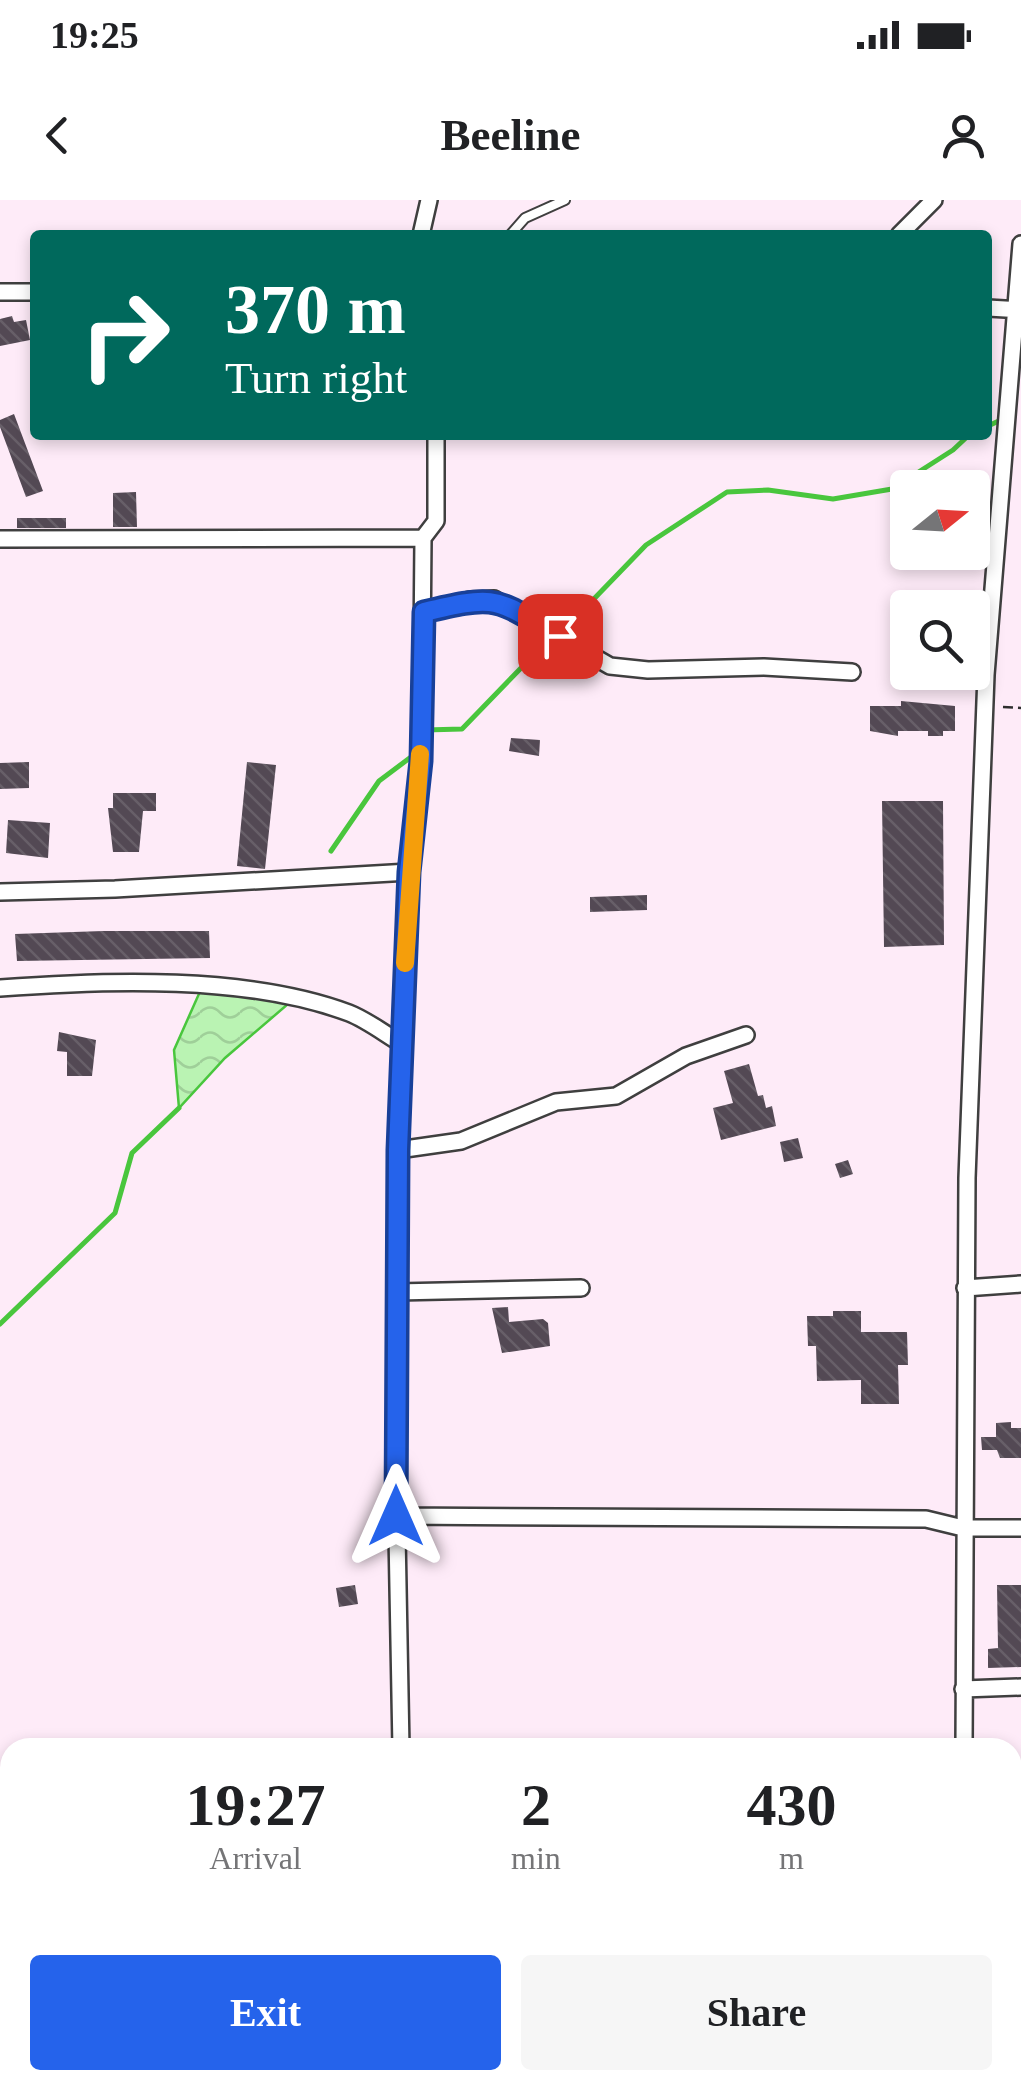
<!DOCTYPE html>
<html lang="en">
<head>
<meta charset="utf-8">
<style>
  :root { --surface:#fff; --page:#f6f6f6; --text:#202124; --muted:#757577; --accent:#2563eb }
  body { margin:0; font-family:"Times New Roman",serif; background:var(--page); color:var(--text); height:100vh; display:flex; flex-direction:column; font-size:38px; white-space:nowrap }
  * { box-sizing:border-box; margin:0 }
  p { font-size:32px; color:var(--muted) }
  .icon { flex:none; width:55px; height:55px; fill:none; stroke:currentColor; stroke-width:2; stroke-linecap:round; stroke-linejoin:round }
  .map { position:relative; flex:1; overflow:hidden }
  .panel { position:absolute; left:0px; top:1538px; width:1022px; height:352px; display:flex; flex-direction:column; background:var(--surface); border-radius:30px 30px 0 0; box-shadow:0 5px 15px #0003 }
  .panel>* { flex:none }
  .guide { position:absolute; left:30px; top:30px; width:962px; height:210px; border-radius:10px; box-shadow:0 5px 15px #0003; background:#00695c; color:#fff; overflow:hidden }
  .needle { width:65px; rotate:72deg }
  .buttons { position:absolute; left:890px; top:270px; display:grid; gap:20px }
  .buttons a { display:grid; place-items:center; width:100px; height:100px; border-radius:10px; background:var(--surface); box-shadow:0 5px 15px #0003; font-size:50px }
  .pin { position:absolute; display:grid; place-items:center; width:85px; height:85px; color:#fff; margin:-42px; border-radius:20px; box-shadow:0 5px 15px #0006 }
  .me { position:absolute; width:110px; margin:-55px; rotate:0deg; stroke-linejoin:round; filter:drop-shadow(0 0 8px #0008) }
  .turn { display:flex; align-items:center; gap:35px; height:210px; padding:0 30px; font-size:45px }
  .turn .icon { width:130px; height:130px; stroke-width:2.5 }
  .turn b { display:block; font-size:70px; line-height:85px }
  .eta { display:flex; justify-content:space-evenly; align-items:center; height:170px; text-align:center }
  .eta b { font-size:60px; font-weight:700; line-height:70px }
  .action { display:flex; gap:20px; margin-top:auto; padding:20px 30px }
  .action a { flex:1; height:115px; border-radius:10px; background:var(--accent); color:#fff; font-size:40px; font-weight:700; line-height:115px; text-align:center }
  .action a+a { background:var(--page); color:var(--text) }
  .status { display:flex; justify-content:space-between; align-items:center; height:70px; padding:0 50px; background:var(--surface); direction:ltr }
  .status svg { height:28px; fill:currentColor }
  header { display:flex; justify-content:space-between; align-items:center; height:130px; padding:0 30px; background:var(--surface); font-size:45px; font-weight:700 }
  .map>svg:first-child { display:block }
  .water { fill:url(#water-waves); stroke:#49c63d; stroke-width:2.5 }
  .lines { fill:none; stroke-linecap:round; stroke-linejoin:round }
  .stream { stroke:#49c63d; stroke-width:5 }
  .building { fill:url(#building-back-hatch) }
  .service-casing { stroke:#3f3f3f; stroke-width:12 }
  .minor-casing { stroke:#3f3f3f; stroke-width:20 }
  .secondary-casing { stroke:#2e2e2e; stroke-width:25 }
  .path { stroke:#2e2e2e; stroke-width:2.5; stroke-dasharray:10 5; stroke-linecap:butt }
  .service { stroke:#fff; stroke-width:8 }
  .minor { stroke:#fff; stroke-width:15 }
  .secondary { stroke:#fba9da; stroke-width:20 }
  .route-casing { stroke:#184099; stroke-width:25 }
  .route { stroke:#2563eb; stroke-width:18 }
  .slow { stroke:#f59e0b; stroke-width:18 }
</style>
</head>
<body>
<div class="status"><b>19:25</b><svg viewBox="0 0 49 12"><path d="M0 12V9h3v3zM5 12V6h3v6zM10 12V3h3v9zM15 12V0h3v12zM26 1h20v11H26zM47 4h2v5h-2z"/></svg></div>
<header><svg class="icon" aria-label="back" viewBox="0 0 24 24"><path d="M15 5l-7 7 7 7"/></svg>Beeline<svg class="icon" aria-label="person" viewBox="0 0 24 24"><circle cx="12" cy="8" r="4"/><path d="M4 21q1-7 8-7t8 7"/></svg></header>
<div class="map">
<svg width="1021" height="1888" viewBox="0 0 1021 1888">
  <defs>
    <pattern id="water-waves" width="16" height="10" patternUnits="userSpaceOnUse" patternTransform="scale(2.5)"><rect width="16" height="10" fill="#baf3b3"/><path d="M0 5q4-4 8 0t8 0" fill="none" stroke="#9fcf99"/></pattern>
    <pattern id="building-back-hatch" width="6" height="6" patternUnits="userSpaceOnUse" patternTransform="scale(2.5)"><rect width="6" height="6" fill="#534954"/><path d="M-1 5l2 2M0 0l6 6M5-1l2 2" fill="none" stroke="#675f68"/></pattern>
  </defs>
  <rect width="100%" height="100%" fill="#feebf8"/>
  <path class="water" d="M202,787L295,798L225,858L179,908L174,850Z"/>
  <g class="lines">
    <path class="stream" d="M988,226L1003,219
      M569,436L589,404L646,345L727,292L768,290L833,299L892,289L953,250L969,235
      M425,530L462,529L522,467L560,446
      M331,651L379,581L411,557L415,546
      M0,1124L115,1013L132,953L179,908"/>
  </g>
  <path class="building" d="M12,116L14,122L26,120L30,140L0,146V119Z
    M14,214L43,291L26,297L0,227V220Z
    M136,292L137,327H113V293Z
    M17,318H66V328H17Z
    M901,501L955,506V531H943V536H928V531H898V536L870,531V506H901Z
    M511,538L540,540L539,556L509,551Z
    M29,562V588L0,589V563Z
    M247,562L276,565L265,669L237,666Z
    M113,593H156V611H143L139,652H113L108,608H113Z
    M882,601H943L944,745L884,747Z
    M8,620L50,623L48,658L6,653Z
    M647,695V710L590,712V697Z
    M103,731H209L210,758L17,761L15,734Z
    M59,832L96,840L92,876H67V852L57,851Z
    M749,864L758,896L763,895L766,908L772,906L776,926L721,940L713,908L733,903L724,871Z
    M798,938L803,958L784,962L780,942Z
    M848,960L853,974L840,978L835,964Z
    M508,1107L509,1122L543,1119L548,1123L550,1146L502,1153L492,1108Z
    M833,1111H861V1132H907L908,1165H898L899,1204H861V1180L817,1181L816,1146H808L807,1116H833Z
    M1011,1222V1228H1021V1258H1000L997,1250H982L981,1237H996V1223Z
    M355,1385L358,1404L339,1407L336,1388Z
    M997,1385H1021V1467L988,1468V1449L998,1448Z"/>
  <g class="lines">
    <g class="service-casing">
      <path id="service" d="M510,35L525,18L565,0"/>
    </g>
    <g class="minor-casing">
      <path id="minor" d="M421,35L429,0
        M899,35L934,0
        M0,92H35
        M988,108L1021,110
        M0,339L423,338
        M424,412L470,400L494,399L610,466L648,470L764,467L852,472
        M0,692L115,689L409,672
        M0,788C106,780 248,775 349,813C367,820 385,834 402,844
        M398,950L461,941L556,902L616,896L686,856L746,835
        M965,1088L1021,1084
        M397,1092L581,1088
        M396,1316L926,1319L963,1328H1021
        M963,1489L1021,1487
        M401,1548L396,1280L398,950L409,672L421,561L423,338L436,321V235
        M964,1548L967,978L986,475L1021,44
        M1012,1585H1021
        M1012,1643L1021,1644
        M408,1880V1888
        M958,1888V1880"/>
    </g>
    <g class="secondary-casing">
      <path id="secondary" d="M993,1888H1021"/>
    </g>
    <path class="path" d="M1003,507L1021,508"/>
    <use href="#service" class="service"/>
    <use href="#minor" class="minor"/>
    <use href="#secondary" class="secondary"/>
  </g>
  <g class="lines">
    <g class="route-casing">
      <path id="route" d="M396,1316L398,950L409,672L421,561L424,412C500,394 493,398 560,436"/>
    </g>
    <use href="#route" class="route"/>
    <path class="slow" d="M405,763L420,554"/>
  </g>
</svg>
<div class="buttons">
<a><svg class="needle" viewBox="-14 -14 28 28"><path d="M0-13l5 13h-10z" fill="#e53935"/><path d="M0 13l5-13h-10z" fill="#757577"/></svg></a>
<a><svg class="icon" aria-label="search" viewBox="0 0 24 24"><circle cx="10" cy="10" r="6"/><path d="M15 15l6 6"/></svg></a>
</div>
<div class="pin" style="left:560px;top:436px;background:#d93025"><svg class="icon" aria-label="arrive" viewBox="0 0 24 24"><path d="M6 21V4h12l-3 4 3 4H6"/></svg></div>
<svg class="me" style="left:396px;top:1316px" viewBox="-20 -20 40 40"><path d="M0-17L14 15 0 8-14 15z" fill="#2563eb" stroke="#fff" stroke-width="4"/></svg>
<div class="guide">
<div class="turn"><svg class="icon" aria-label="right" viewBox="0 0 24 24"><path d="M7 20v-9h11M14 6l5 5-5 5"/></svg><div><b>370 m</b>Turn right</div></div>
</div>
<section class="panel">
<div class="eta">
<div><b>19:27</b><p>Arrival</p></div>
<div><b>2</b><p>min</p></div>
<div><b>430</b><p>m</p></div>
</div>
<div class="action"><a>Exit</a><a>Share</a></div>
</section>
</div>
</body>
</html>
